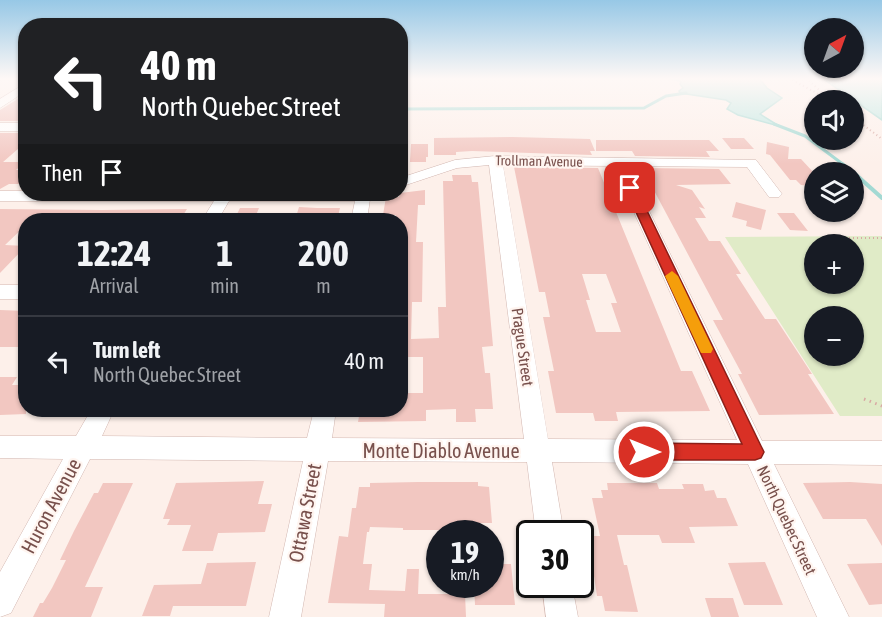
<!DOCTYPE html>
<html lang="en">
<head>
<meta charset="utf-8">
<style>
  :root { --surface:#171b24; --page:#20242c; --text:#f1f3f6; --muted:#9ea1a6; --line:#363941 }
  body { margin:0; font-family:"Asap Condensed",sans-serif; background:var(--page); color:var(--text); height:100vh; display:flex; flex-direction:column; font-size:22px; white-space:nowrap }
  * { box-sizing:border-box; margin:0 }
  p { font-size:20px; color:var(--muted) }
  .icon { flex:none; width:33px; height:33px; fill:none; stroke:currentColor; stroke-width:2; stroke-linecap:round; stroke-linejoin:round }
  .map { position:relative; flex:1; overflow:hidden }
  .drawer { position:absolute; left:18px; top:213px; width:390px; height:204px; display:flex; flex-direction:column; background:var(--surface); border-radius:24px; box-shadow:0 2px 4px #0004 }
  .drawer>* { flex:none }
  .guide { position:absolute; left:18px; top:18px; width:390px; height:183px; border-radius:24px; box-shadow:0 2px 4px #0004; background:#202124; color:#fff; overflow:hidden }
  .needle { width:39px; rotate:41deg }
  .fabs { position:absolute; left:804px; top:18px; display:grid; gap:12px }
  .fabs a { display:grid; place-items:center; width:60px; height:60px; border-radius:50%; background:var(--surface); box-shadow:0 2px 4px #0004; font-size:30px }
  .speed { position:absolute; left:426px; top:520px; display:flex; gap:12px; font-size:30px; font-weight:700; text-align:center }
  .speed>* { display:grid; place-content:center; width:78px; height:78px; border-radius:50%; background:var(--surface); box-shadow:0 2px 4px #0004; line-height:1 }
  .speed small { font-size:15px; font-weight:400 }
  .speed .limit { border:3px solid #111; border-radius:9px; background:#fff; color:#111 }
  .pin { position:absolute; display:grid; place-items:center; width:51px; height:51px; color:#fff; margin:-26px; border-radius:12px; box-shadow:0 3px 9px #0006 }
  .me { position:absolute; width:66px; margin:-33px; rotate:90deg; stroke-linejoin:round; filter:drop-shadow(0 0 4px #0008) }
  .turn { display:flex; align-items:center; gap:21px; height:126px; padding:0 24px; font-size:27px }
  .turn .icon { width:78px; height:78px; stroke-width:2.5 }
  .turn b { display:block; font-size:42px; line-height:51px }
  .then { display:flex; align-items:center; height:57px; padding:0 24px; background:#0003; gap:12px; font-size:22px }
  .eta { display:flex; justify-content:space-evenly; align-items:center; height:102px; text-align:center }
  .eta b { font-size:36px; font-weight:700; line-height:42px }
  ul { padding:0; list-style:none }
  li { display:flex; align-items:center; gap:18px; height:90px; padding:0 24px; border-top:2px solid var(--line) }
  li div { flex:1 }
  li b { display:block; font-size:22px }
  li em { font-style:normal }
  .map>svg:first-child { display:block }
  .green { fill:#e0ebc7; fill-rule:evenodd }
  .water { fill:#bde7e2; stroke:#a3d9d3; stroke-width:1.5 }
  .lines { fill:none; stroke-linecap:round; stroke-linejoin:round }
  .stream-far1 { stroke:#a3d9d3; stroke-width:3 }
  .stream { stroke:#a3d9d3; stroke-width:4 }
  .building { fill:#f2c7c1; fill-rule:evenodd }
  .minor-casing { stroke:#d2b7b1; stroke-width:1 }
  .path-far1 { stroke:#d8a9a3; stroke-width:2; stroke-dasharray:1 3; stroke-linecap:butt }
  .path { stroke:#d8a9a3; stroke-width:3; stroke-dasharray:1.5 4.5; stroke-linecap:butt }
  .minor { fill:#fff; fill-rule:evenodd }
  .route { fill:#d93025; stroke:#8d1f18; stroke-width:1.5 }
  .slow { fill:#f59e0b }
  .labels { text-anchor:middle; stroke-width:4.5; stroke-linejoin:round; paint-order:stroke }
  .far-street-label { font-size:14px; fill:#78504c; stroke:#fff5f0 }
  .street-label { font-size:16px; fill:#78504c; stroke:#fff5f0 }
  .near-street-label { font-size:20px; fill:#78504c; stroke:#fff5f0 }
</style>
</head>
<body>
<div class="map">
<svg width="882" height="617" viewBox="0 0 882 617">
  <rect width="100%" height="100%" fill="#fdf0ea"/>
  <path class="green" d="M882,236V416H840L725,237ZM814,244H854V284H814ZM814,316H854V356H814Z"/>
  <path class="water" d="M665,78H759L767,88L782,98L760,114L779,126L738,115L727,109L731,103L726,100L680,93L679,91L683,88L680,84L681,81Z
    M822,78H882V120Z"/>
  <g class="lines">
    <path class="stream-far1" d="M400,109L644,108L666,96L686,93
      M402,109L405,78
      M774,124L805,136L844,165"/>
    <path class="stream" d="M842,164L853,172
      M854,173L882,198"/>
  </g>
  <path class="building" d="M26,94V121H0V110Z
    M0,133H26V142L3,162H25L16,170H26V184H9L0,189Z
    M513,137L590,139L595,151H590L592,155L472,151L456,152V155H434V138Z
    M722,138H744L754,149H731Z
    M596,140H709L719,151H706L710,157L635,156L632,151H596Z
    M767,142L789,147L788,159H801L814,173V186L801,185L796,180H790L770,155L766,154Z
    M411,144H428V157H426V162H410Z
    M514,167L598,168L681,371H692L710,411L616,412L618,421H595L593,413H556L548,371H554L543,317H550L545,292H539ZM582,274H606L617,303H611L621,332H596L586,300H590Z
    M642,168L719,169L731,184L676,185L692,190L705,209L699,207L706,218H695L709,241H720L741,274H736L765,319H776L812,374H808L834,414L759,415L738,374H742L713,320H723Z
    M452,175H471L472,182H478L493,346L482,347L485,373H490L493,409H475L476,422H456V409L426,410V421L358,422L360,410H400V401H404V393H423V357H400V220H395L396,215H383L386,197H399L400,193L425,190V205H418L416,242H423L422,302H412L411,339L439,338L438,307H446L443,181H453Z
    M736,202L766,210L761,230L746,226L747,221L732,217Z
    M299,207L317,208H340L337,220H295Z
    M240,208H259L254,220H234Z
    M0,209L102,210L187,209L180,220H26V225L5,245L26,246L0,273Z
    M777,213H794L808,231L790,230Z
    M0,310L26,311V347H0Z
    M0,377H17L12,385H26V414L0,415Z
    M264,481L258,504H272L265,532L218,533L213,551H182L191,525H167L170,519H163L176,483Z
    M418,482H478V486L489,487L492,523H471L472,530H403V528L370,527L369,532H367L363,564H372L369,590L405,591L407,569H419L418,594H465L466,617H384L385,604L328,603L339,536L348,537L352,508H356L359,487H370V483Z
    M850,482L882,484V546L866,519H823L803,483Z
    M103,483H133L85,587H103L91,617H33L40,603H43L52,588L66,560H60L74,531L94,493H98Z
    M607,483H657L659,489H684L682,484H703L705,491L714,490L717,498H726L738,526L689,527L695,543H662L659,535H617L624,565H627L638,612L605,611L602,596H597L588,536H600L592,498H603L601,490H608Z
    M256,562L246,606H173L170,616H142L154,585L201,584L207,563Z
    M765,562L783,605H744L728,563Z
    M882,563V604L869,605L847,564Z
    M490,564H511L515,605H475L474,585H490Z
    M705,598H733L739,617H711Z"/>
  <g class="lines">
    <g class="minor-casing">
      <path id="minor" d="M26,83V91L0,108V99Z
        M0,123H26V131H0Z
        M495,156L756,160L782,194L779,197H769L747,167L627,166L762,441H882V465L774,464L849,617H817L748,464L552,462L564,534H536L527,462L328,461L301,617H269L303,461L90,459L11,613L0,617V572L63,459L0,458V436H76L91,410H114L102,436L307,438L314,410H336L332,438L524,439L489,165L457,168L400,187V178L455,160ZM503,165L613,166L737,440L548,439Z
        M0,191H26V194H379L370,199L367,220H351L355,201H229L218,220H202L214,201H0Z
        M0,285H26V299H0Z
        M542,585H572L578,617H546Z"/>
    </g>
    <path class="path-far1" d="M789,78L829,100
      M806,78L829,99
      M854,118L882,139
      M849,238H882"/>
    <path class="path" d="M864,399L882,406"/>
    <use href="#minor" class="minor"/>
  </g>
  <linearGradient id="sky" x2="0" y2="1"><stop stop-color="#97c8e6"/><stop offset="0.48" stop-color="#fef8f6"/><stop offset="1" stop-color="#fef8f6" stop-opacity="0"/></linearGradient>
  <rect width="882" height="164" fill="url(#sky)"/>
  <path class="route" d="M630,185L636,188L761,446L764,452L761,458L755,460H644L637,457L635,452L637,446L644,443L742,444L625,188Z"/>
  <path class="slow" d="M672,271L678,276L713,349L711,353H701L699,349L665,276Z"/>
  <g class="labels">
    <g class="far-street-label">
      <text transform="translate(539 161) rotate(1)" y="5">Trollman Avenue</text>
    </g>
    <g class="street-label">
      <text transform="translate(523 347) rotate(82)" y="6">Prague Street</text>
      <text transform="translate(787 520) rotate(65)" y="6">North Quebec Street</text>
    </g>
    <g class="near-street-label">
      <text x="441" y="458">Monte Diablo Avenue</text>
      <text transform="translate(51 506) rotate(-62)" y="7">Huron Avenue</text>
      <text transform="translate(305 513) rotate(-79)" y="7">Ottawa Street</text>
    </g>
  </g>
</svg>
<div class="fabs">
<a><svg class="needle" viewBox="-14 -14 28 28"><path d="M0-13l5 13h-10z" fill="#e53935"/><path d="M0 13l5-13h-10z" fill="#9ea1a6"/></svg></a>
<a><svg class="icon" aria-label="sound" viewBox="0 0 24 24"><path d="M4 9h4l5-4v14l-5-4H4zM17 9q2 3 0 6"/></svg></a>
<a><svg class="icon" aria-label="layers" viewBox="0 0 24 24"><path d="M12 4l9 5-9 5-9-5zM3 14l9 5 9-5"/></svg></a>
<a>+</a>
<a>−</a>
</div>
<div class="speed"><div>19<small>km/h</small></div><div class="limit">30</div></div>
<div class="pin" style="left:630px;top:188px;background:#d93025"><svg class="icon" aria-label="arrive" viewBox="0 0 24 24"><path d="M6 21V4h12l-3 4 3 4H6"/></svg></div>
<svg class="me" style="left:644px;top:452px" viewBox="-20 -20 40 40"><circle r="17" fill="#d93025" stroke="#fff" stroke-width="3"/><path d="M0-11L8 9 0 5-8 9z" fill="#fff"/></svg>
<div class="guide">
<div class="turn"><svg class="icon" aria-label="left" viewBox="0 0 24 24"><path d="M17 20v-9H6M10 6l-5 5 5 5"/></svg><div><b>40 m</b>North Quebec Street</div></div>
<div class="then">Then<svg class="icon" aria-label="arrive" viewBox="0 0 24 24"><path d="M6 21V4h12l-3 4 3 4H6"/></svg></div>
</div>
<section class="drawer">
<div class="eta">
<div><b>12:24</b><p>Arrival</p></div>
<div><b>1</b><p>min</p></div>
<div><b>200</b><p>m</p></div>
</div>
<ul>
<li><svg class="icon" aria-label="left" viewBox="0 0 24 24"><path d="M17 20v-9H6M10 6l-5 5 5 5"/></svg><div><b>Turn left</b><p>North Quebec Street</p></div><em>40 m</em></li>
</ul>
</section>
</div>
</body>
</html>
